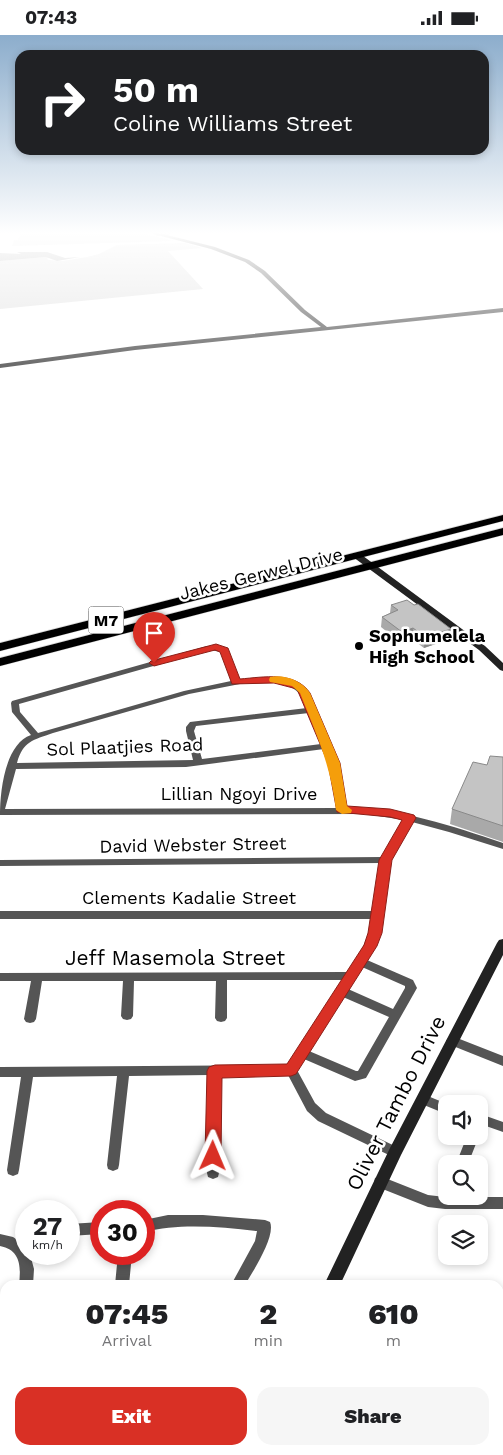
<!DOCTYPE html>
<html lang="en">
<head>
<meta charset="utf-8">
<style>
  :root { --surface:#fff; --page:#f6f6f6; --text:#202124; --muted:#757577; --accent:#d93025 }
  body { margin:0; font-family:"Work Sans",sans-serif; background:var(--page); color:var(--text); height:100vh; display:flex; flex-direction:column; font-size:19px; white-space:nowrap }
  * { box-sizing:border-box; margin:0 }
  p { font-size:16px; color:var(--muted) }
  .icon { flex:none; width:28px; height:28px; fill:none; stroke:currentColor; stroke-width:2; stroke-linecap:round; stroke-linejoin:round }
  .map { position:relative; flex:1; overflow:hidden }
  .panel { position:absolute; left:0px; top:1245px; width:504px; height:175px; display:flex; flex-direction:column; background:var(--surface); border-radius:15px 15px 0 0; box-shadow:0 2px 8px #0003 }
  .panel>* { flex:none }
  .banner { position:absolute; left:15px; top:15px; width:474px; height:105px; border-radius:15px; box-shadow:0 2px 8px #0003; background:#202124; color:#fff; overflow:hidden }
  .tools { position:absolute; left:438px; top:1060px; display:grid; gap:10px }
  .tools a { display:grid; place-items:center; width:50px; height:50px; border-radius:10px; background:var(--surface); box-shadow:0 2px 8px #0003; font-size:25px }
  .speed { position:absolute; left:15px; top:1165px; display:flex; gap:10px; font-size:25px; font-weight:700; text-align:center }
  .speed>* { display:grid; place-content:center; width:65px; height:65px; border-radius:50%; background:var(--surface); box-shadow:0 2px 8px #0003; line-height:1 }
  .speed small { font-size:12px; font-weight:400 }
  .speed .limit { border:8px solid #d22; background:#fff; color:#111 }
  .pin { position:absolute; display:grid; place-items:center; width:42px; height:42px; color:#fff; margin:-51px -21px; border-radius:50% 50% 50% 0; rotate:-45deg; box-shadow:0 0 5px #0007 }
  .pin .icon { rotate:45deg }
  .me { position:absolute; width:55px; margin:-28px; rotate:1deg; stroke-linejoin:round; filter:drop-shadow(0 0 4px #0008) }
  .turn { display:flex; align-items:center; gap:18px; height:105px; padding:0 15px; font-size:22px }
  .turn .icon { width:65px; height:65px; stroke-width:2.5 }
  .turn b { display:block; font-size:35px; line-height:42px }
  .eta { display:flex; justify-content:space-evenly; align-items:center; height:85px; text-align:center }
  .eta b { font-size:30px; font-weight:800; line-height:35px }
  .action { display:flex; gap:10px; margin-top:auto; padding:10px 15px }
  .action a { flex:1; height:58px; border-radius:15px; background:var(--accent); color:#fff; font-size:20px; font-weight:800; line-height:58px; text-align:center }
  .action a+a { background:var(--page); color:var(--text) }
  .status { display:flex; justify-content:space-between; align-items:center; height:35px; padding:0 25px; background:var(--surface); direction:ltr }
  .status svg { height:14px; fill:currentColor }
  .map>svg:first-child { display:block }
  .green { fill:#dcdcdc }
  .water { fill:#a3a3a3 }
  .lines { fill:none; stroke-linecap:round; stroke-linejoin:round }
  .highway-casing { stroke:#dbdbdb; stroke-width:1 }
  .street { fill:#555; fill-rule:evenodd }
  .secondary { fill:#222; fill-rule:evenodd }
  .highway { fill:#000; fill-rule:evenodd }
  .wall { fill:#a9a9a9 }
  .shaded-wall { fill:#898989 }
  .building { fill:#c4c4c4; stroke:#898989 }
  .route { fill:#d93025; stroke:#8d1f18 }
  .slow { fill:#f59e0b }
  .poi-dot { fill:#000; stroke:#fff; stroke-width:2 }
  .labels { text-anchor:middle; stroke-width:5; stroke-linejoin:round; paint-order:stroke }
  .shield { fill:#fff; stroke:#4c4c4c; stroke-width:1 }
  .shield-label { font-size:16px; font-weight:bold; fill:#000 }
  .street-label { font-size:18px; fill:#000; stroke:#fff }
  .poi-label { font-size:18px; font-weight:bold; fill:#000; stroke:#fff; text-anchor:start }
  .near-street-label { font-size:21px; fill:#000; stroke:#fff }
</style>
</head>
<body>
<div class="status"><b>07:43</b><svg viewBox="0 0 49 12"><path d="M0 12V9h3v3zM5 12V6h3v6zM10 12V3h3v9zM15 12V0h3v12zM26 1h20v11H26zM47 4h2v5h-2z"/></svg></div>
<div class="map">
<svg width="503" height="1420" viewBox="0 0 503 1420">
  <rect width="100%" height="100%" fill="#fff"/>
  <path class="green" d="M21,197H138L173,206L12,211L14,205H18Z
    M185,208L202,213L168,216L203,254L0,274V226L46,222H49L47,224L49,225L62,226L87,222L99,219L117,210Z"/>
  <path class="water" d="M17,217H47L65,223L80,222L57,226L46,222L0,226V218L21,219Z"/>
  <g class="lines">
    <g class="highway-casing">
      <path id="highway" d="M503,480V486L0,616V608Z
        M503,493V500L0,631V623Z"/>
    </g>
    <path class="street" d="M169,197H183L158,201L156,200Z
      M207,611L227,613L239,645L271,642L294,647L308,656L338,729L346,773C400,773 452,791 503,808V814L449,797L412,787L391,825L380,898L375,911L367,925L413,945L417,953L366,1043L355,1046L304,1024L297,1035L315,1068L326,1078L399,1113L401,1117L399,1121L395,1122L391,1121L318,1086L307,1076L288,1040H221L219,1138L218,1142L213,1144L208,1142L207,1138L209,1040L129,1041L119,1130L118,1134L113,1136L108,1134L107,1130L117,1041L33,1042L19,1135L18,1139L13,1141L8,1139L7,1135L21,1042H0V1032L288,1030L342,945H227V983L225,986L221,987L217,986L215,983L216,946H134L133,981L131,984L127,985L123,984L121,981L123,946H42L36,984L34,987L30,988L26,987L24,984L31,946H0V938L348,937C360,918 368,906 372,884H0V876H373L381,828L0,831V825L383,822L404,785L365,779L0,780C0,756 5,709 31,700L12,677L11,668L12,666ZM210,615L221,617L231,646L184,656L38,698L20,677L19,669ZM271,647C292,651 298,652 307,673L190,687L186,692V696L193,725L17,728C23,706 33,705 53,698L189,659L245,648ZM309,678L321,709L202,724L194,696L196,691ZM324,714L330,729L337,773L5,774L16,734L186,732ZM362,932L405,951V953L393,974L348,954ZM343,962L389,982L358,1036H356L309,1016Z
      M452,1001L503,1021V1031L448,1009L446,1006L448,1003Z
      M423,1059L447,1069L446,1079L419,1068L417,1064L419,1060Z
      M486,1081L503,1087V1097L486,1091L479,1094V1084Z
      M479,1100V1101L468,1129H456L467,1101H479Z
      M380,1141L428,1160L445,1162H503V1174H445L428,1172L375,1151L374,1147L375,1143Z
      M168,1180H203L265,1185L270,1187C276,1201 253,1236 245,1250H231L255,1206L257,1196C220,1192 180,1188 144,1197V1185Z
      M101,1187V1199L69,1201V1189Z
      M0,1199L13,1202L25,1210L26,1219H30L34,1234L33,1250H19C21,1232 21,1215 0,1211Z
      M118,1219H132L129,1250H115Z
      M499,1260H503V1274H499Z
      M0,1298H5V1312H0Z
      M5,1391V1415H10V1420H0V1393Z
      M475,1415H491L492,1420H476Z"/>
    <path class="secondary" d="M146,197H155L215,212L249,225L265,236L305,275L327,292L503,273V277L135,315L0,333V329L135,311L321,292L301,277L261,238L245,227L211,214Z
      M353,518H359L485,611L503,628V636L500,635L479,615L353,522Z
      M503,904V920L401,1120L340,1250H324L390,1113L497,908L499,905Z
      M275,1415H293L292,1420H274Z"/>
    <use href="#highway" class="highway"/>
  </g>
  <path class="wall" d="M391,570L450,604L424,613L412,604L401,608L381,592L382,582L390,578Z
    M503,722V807L450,789L452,774Z"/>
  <path class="shaded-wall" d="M413,593L412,604L401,608L402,597Z
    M451,594L450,604L424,613L425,602Z"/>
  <path class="building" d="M407,565L414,570L418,569L451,594L425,602L413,593L402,597L382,582L398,575L391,570Z
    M490,721L503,722V791L452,774L473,727L487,730Z"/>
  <linearGradient id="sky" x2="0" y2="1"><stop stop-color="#8cadcc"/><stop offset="0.5" stop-color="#fff"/><stop offset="1" stop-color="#fff" stop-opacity="0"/></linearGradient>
  <rect width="503" height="396" fill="url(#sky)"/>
  <path class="route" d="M216,609L228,613L240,644C264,642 295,636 310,658L340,728L347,771L390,774L414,780L416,783L392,825L382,898L377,911L296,1039L291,1041L222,1043L221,1121L219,1126L213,1128L207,1126L205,1121L207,1036L209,1032L215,1030L287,1029L364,910L368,898L379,825L402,785L390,782L337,777L328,728L297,654L274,648L232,649L220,617L215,615L154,631L149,628L151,626Z"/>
  <path class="slow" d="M270,642C285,639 302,646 310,658L340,728L347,771L352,775L351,778L342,779L336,775C331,731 316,698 300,658L292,651L270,647L269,645Z"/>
  <circle class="poi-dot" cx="359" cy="611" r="5"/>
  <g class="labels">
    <rect class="shield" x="88.5" y="571.5" width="35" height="27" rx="4"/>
    <g class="shield-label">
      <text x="106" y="591">M7</text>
    </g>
    <g class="street-label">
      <text transform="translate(261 539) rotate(-14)" y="6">Jakes Gerwel Drive</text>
      <text transform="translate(125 712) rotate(-2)" y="6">Sol Plaatjies Road</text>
      <text x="239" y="765">Lillian Ngoyi Drive</text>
      <text transform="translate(193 810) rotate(-1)" y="6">David Webster Street</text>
      <text x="189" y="869">Clements Kadalie Street</text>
    </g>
    <g class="poi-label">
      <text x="369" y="607">Sophumelela<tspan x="369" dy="21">High School</tspan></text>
    </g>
    <g class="near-street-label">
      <text x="175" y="930">Jeff Masemola Street</text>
      <text transform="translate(396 1068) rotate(-63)" y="7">Oliver Tambo Drive</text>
    </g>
  </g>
</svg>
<div class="tools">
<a><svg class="icon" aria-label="sound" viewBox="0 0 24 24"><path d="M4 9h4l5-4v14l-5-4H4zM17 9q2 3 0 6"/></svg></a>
<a><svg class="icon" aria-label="search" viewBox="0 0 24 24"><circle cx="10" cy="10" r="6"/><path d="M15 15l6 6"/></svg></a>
<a><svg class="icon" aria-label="layers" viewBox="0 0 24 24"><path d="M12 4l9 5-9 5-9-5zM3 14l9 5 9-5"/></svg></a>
</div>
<div class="speed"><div>27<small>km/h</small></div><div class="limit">30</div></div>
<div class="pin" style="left:154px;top:628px;background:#d93025"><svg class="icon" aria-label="arrive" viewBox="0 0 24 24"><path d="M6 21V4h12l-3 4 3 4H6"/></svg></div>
<svg class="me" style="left:213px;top:1121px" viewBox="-20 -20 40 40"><path d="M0-17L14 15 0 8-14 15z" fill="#d93025" stroke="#fff" stroke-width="4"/></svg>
<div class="banner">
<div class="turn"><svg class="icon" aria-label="right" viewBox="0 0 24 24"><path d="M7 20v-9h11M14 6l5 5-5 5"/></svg><div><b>50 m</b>Coline Williams Street</div></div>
</div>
<section class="panel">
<div class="eta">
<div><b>07:45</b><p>Arrival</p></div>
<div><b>2</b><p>min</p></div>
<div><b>610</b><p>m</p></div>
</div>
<div class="action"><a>Exit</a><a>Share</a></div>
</section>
</div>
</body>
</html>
